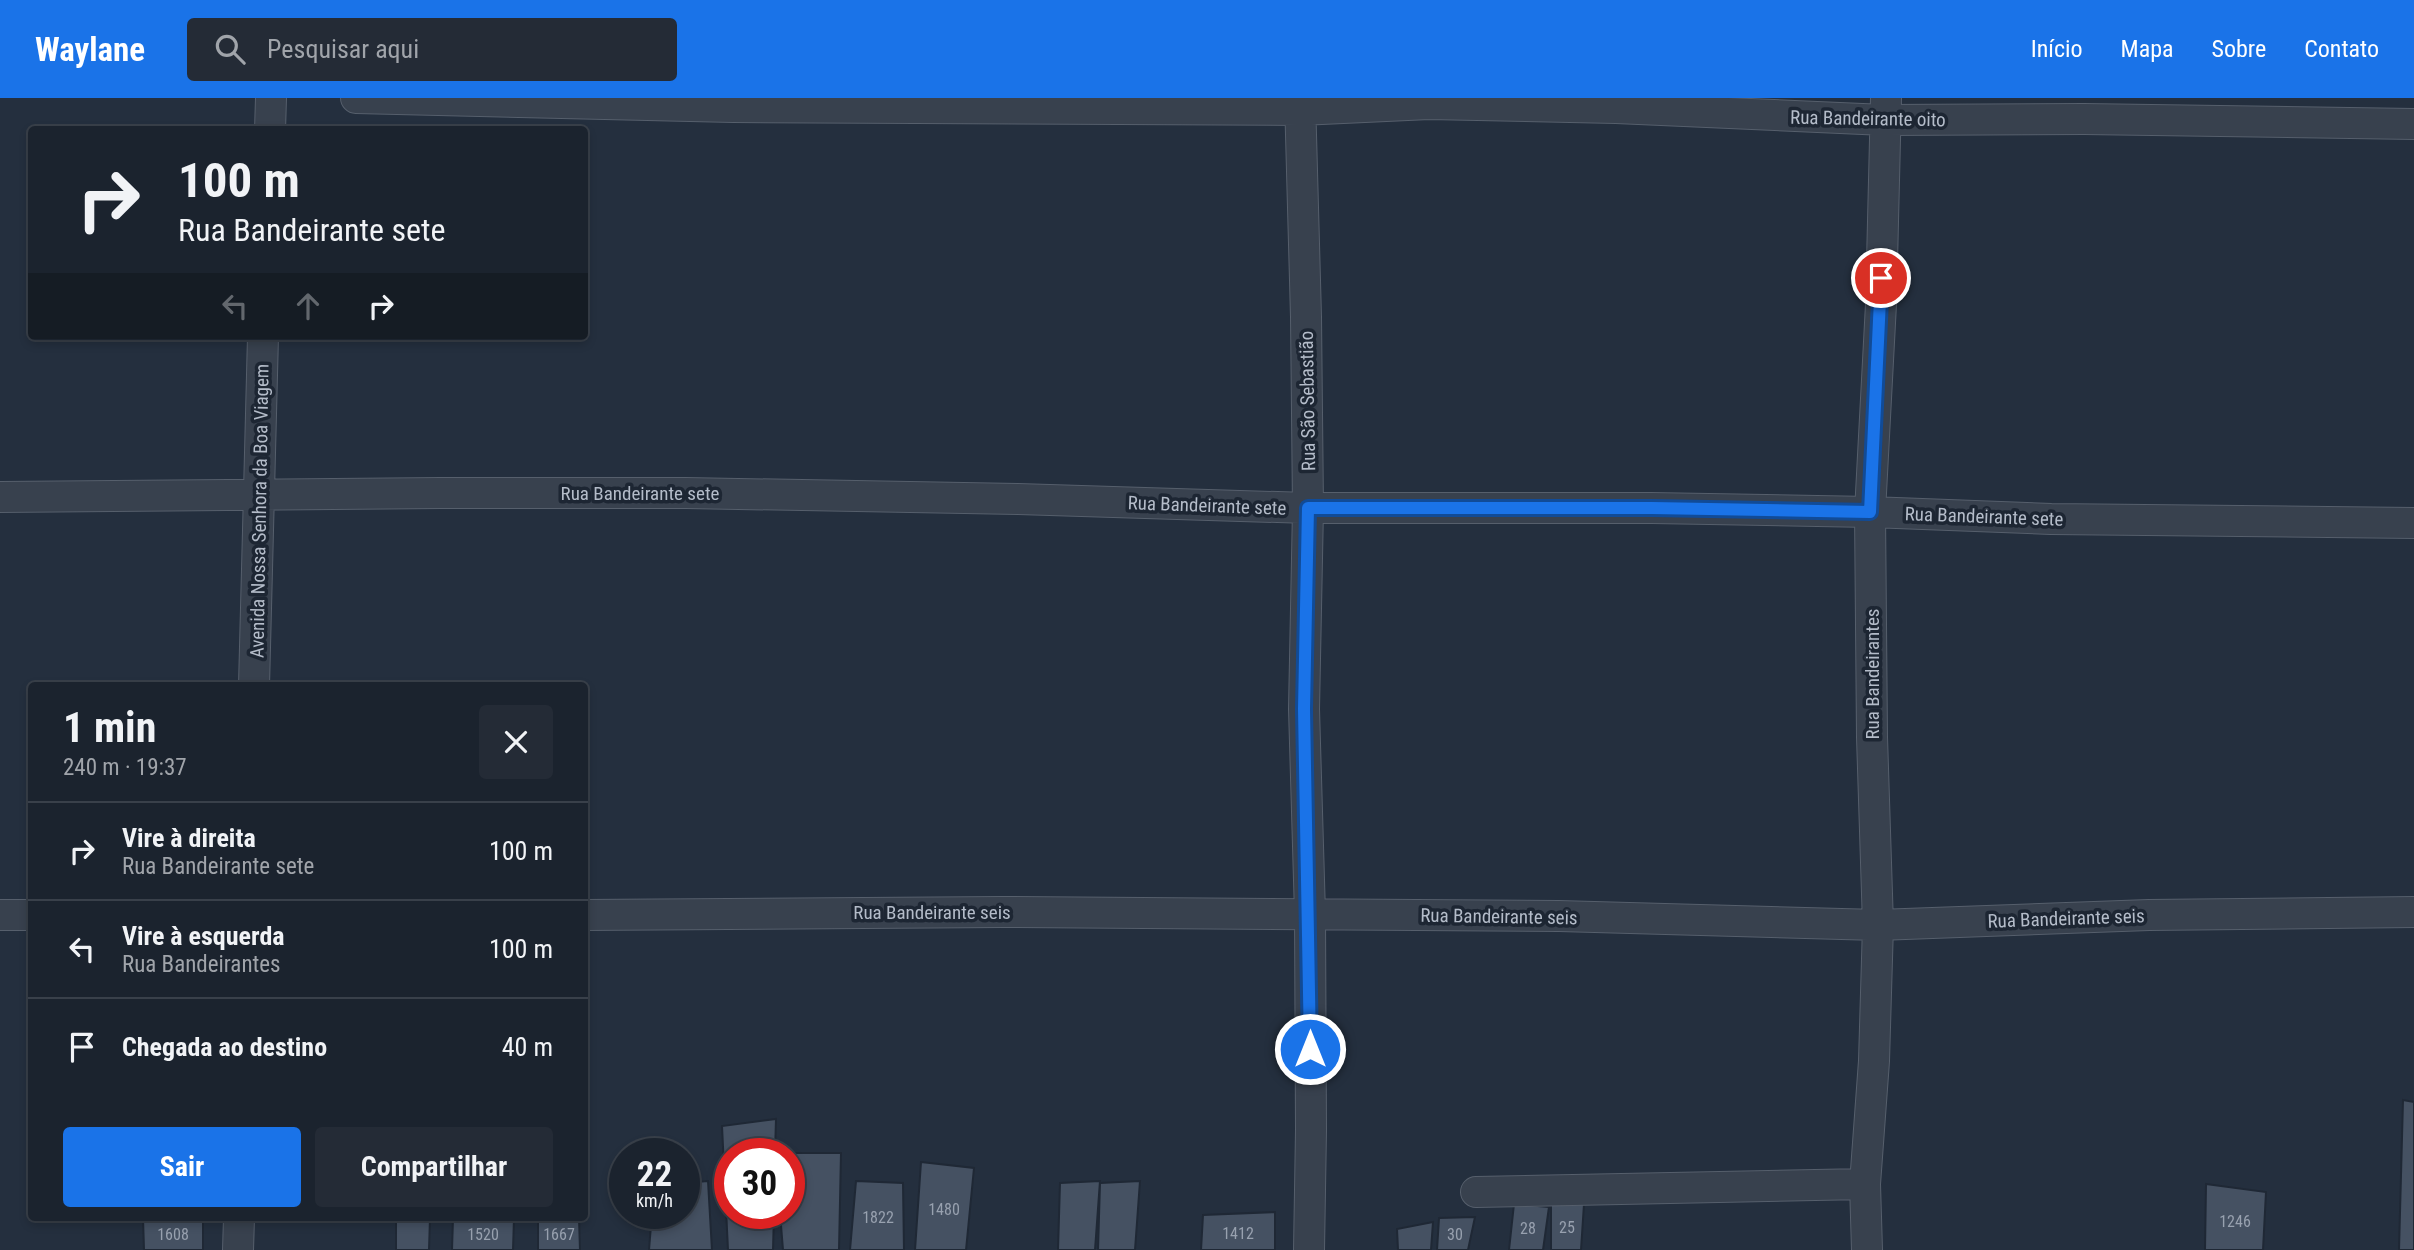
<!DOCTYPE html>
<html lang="pt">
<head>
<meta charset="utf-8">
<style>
  :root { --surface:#1b232e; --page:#242b36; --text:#f1f3f6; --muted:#a0a4aa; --line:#39404a; --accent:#1a73e8 }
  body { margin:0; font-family:"Roboto Condensed",sans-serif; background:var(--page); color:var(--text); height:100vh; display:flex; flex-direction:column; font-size:26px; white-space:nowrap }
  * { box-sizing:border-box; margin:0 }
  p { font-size:23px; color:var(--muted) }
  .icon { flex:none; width:38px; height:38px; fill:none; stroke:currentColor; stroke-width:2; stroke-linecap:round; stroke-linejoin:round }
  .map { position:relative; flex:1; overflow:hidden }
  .panel { position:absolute; left:28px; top:584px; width:560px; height:539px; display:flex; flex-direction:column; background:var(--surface); border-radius:7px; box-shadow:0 4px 10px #0003,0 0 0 2px var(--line) }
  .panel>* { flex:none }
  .top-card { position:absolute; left:28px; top:28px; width:560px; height:214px; border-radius:7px; box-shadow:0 4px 10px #0003,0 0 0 2px var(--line); background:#1b232e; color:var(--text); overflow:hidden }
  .speed { position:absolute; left:609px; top:1040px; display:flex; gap:14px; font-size:35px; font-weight:700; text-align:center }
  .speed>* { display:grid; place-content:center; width:91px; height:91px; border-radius:50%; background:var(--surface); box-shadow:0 4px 10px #0003,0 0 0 2px var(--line); line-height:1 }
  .speed small { font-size:18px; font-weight:400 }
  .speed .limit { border:10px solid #d22; background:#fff; color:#111 }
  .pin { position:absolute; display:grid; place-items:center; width:60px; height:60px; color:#fff; margin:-30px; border:4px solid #fff; border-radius:50%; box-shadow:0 2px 7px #0007 }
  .me { position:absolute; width:77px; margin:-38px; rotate:0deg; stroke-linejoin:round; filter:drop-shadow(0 0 5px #0008) }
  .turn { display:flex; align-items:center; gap:24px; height:147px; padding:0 35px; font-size:32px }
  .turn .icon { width:91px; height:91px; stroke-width:2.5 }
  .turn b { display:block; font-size:49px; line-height:60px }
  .lanes { display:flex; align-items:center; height:66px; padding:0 35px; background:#0003; justify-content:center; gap:35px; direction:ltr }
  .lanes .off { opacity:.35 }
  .round { display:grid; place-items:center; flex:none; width:74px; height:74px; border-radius:7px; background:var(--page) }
  .overview { display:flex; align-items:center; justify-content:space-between; height:119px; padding:0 35px }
  h1 { font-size:42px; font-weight:700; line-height:52px }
  .button { display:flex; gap:14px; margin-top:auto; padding:14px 35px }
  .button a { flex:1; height:80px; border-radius:7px; background:var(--accent); color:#fff; font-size:28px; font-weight:700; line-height:80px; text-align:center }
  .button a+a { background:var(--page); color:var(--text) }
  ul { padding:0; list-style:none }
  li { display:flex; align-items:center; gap:21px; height:98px; padding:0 35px; border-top:2px solid var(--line) }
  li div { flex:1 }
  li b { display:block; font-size:26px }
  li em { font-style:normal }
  header { display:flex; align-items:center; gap:42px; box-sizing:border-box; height:98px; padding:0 35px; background:var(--accent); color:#fff }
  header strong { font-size:33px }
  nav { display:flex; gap:38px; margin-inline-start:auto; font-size:24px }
  .search { width:490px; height:63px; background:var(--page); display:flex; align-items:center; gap:18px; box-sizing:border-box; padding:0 24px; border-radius:7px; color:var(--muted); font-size:26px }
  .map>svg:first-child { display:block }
  .building { fill:#455162; stroke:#1f2835; stroke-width:2 }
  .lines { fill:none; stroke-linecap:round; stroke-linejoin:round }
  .street-casing { stroke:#565f6c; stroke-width:32 }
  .street { stroke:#38414e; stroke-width:30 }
  .route-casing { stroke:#114b97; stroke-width:18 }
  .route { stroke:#1a73e8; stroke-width:12 }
  .labels { text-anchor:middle; stroke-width:7; stroke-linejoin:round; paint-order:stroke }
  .number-label { font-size:16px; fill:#98a1af }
  .street-label { font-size:19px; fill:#b4bcc9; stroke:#1d2633 }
</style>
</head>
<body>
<header>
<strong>Waylane</strong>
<div class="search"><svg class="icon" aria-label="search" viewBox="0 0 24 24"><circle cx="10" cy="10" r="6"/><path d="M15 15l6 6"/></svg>Pesquisar aqui</div>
<nav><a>Início</a><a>Mapa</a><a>Sobre</a><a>Contato</a></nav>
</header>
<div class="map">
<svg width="2414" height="1152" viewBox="0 0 2414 1152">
  <rect width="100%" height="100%" fill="#242f3e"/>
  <path class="building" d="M2403,1002L2414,1004V1152H2399Z
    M776,1021L775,1055H730V1115H774L773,1152H728L722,1028Z
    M777,1055H841L839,1152H783L780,1115H789V1055Z
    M921,1064L974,1070L966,1152H915Z
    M708,1083L712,1152H649L652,1115H684V1085Z
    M856,1083L903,1085L904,1152H850Z
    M1100,1083L1095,1152H1058L1060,1085Z
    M1140,1083L1135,1152H1098L1100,1085Z
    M2206,1086L2266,1094L2263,1152H2205Z
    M1514,1106L1549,1109L1543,1152H1509Z
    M1584,1106L1581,1152H1551V1107Z
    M1275,1114V1152H1201L1203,1117Z
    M1475,1119L1468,1152H1437L1439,1120Z
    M143,1120H203V1152H144Z
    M396,1120H430L429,1152H396Z
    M453,1120H514L513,1152H452Z
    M538,1120H579L580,1152H538Z
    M1433,1124L1431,1152H1398L1397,1131Z"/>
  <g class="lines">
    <g class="street-casing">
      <path id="street" d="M356,0L733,9L1300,12L1429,6L1616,10L1885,22L2084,21L2414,26
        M1300,0L1306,219L1308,410L1304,611L1310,816L1311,1032L1309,1152
        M270,32L271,0
        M0,399L440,395H686L1018,401L1308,410H1652L1870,414L2051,421L2414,425
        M254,588L263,238
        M0,817H32
        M584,817L1001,814L1559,818L1878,827L2149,817L2414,814
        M1476,1094L1865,1086
        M238,1152L239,1120
        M1867,1152L1865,1086L1874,963L1878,827L1872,639L1870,414L1881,206L1886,0"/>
    </g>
    <use href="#street" class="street"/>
  </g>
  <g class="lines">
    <g class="route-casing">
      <path id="route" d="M1310,951L1304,611L1308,410H1652L1870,414L1881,180"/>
    </g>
    <use href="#route" class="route"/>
  </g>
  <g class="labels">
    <g class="number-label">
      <text x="944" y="1117">1480</text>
      <text x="878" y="1125">1822</text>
      <text x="2235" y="1129">1246</text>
      <text x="1567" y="1135">25</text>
      <text x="1528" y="1136">28</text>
      <text x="1238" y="1141">1412</text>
      <text x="173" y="1142">1608</text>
      <text x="483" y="1142">1520</text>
      <text x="559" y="1142">1667</text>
      <text x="1455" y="1142">30</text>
    </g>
    <g class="street-label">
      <text transform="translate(1868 20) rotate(1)" y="7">Rua Bandeirante oito</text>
      <text transform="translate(1307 303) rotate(-91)" y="7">Rua São Sebastião</text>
      <text x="640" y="402">Rua Bandeirante sete</text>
      <text transform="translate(1207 407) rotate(2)" y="7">Rua Bandeirante sete</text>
      <text transform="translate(259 413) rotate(-89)" y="7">Avenida Nossa Senhora da Boa Viagem</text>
      <text transform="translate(1984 418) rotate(2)" y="7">Rua Bandeirante sete</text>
      <text transform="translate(1872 576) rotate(-90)" y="7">Rua Bandeirantes</text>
      <text x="932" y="821">Rua Bandeirante seis</text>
      <text transform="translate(1499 818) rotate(1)" y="7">Rua Bandeirante seis</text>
      <text transform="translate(2066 820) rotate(-2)" y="7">Rua Bandeirante seis</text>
    </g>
  </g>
</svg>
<div class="speed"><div>22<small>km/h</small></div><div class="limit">30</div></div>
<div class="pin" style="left:1881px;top:180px;background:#d93025"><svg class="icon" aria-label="arrive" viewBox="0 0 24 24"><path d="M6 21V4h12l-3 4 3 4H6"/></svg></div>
<svg class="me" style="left:1310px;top:951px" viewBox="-20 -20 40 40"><circle r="17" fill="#1a73e8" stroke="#fff" stroke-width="3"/><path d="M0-11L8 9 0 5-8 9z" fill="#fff"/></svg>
<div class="top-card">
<div class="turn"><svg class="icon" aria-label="right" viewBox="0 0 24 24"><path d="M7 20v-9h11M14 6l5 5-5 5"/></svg><div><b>100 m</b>Rua Bandeirante sete</div></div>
<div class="lanes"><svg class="icon off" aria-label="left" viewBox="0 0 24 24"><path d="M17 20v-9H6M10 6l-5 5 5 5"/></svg><svg class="icon off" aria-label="ahead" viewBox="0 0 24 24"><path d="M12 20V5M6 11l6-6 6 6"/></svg><svg class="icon" aria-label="right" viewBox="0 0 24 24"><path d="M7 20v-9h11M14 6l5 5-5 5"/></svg></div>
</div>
<section class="panel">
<div class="overview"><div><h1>1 min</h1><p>240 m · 19:37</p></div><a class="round"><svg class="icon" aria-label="close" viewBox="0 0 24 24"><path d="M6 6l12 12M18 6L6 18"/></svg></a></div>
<ul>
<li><svg class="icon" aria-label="right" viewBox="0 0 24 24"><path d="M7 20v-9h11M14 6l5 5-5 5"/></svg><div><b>Vire à direita</b><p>Rua Bandeirante sete</p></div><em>100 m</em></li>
<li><svg class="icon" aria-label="left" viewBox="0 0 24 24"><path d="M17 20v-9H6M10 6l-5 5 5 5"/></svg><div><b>Vire à esquerda</b><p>Rua Bandeirantes</p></div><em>100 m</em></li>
<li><svg class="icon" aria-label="arrive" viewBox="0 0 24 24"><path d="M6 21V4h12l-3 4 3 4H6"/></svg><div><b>Chegada ao destino</b></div><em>40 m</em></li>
</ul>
<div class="button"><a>Sair</a><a>Compartilhar</a></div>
</section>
</div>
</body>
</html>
